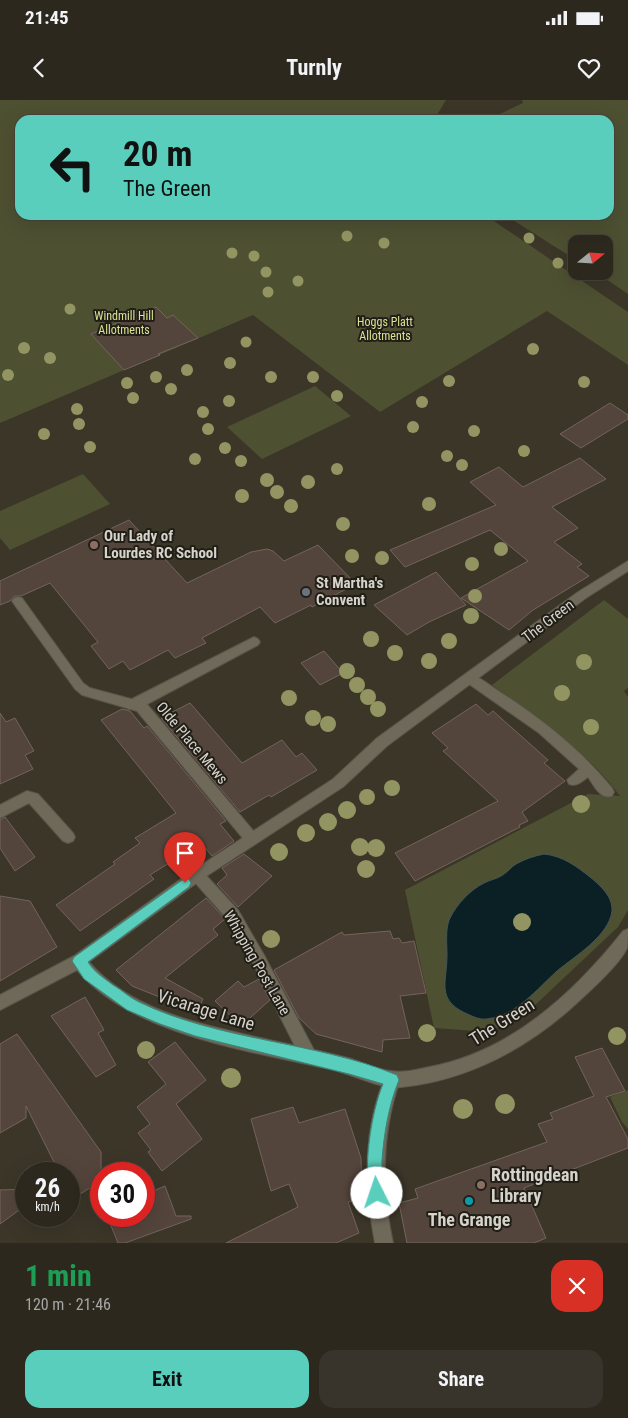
<!DOCTYPE html>
<html lang="en">
<head>
<meta charset="utf-8">
<style>
  :root { --surface:#2c281e; --page:#38342b; --text:#f1f3f6; --muted:#a6a6a4; --line:#48443c; --accent:#5acebd }
  body { margin:0; font-family:"Roboto Condensed",sans-serif; background:var(--page); color:var(--text); height:100vh; display:flex; flex-direction:column; font-size:19px; white-space:nowrap }
  * { box-sizing:border-box; margin:0 }
  p { font-size:16px; color:var(--muted) }
  .icon { flex:none; width:28px; height:28px; fill:none; stroke:currentColor; stroke-width:2; stroke-linecap:round; stroke-linejoin:round }
  .map { position:relative; height:1143px; overflow:hidden }
  .panel { display:flex; flex-direction:column; background:var(--surface); flex:1 }
  .panel>* { flex:none }
  .banner { position:absolute; left:15px; top:15px; width:599px; height:105px; border-radius:15px; box-shadow:0 5px 20px #0002,0 0 0 1px var(--line); background:#5acebd; color:#111; overflow:hidden }
  .needle { width:32px; rotate:72deg }
  .tools { position:absolute; left:568px; top:135px; display:grid; gap:10px }
  .tools a { display:grid; place-items:center; width:45px; height:45px; border-radius:10px; background:var(--surface); box-shadow:0 5px 20px #0002,0 0 0 1px var(--line); font-size:25px }
  .speed { position:absolute; left:15px; top:1062px; display:flex; gap:10px; font-size:25px; font-weight:700; text-align:center }
  .speed>* { display:grid; place-content:center; width:65px; height:65px; border-radius:50%; background:var(--surface); box-shadow:0 5px 20px #0002,0 0 0 1px var(--line); line-height:1 }
  .speed small { font-size:12px; font-weight:400 }
  .speed .limit { border:8px solid #d22; background:#fff; color:#111 }
  .pin { position:absolute; display:grid; place-items:center; width:42px; height:42px; color:#fff; margin:-51px -21px; border-radius:50% 50% 50% 0; rotate:-45deg; box-shadow:0 0 5px #0007 }
  .pin .icon { rotate:45deg }
  .me { position:absolute; width:55px; margin:-28px; rotate:356deg; stroke-linejoin:round; filter:drop-shadow(0 0 4px #0008) }
  .turn { display:flex; align-items:center; gap:18px; height:105px; padding:0 25px; font-size:22px }
  .turn .icon { width:65px; height:65px; stroke-width:2.5 }
  .turn b { display:block; font-size:35px; line-height:42px }
  .round { display:grid; place-items:center; flex:none; width:52px; height:52px; border-radius:15px; background:var(--page) }
  .head { display:flex; align-items:center; justify-content:space-between; height:85px; padding:0 25px }
  h1 { font-size:30px; font-weight:700; line-height:38px; color:#1e9e55 }
  .cta { display:flex; gap:10px; margin-top:auto; padding:10px 25px }
  .cta a { flex:1; height:58px; border-radius:15px; background:var(--accent); color:#111; font-size:20px; font-weight:700; line-height:58px; text-align:center }
  .cta a+a { background:var(--page); color:var(--text) }
  .status { display:flex; justify-content:space-between; align-items:center; height:35px; padding:0 25px; background:var(--surface); direction:ltr }
  .status svg { height:14px; fill:currentColor }
  header { display:flex; justify-content:space-between; align-items:center; height:65px; padding:0 25px; background:var(--surface); font-size:22px; font-weight:700 }
  .map>svg:first-child { display:block }
  .green { fill:#4d5031 }
  .water { fill:#0a2024; stroke:#475656 }
  .building { fill:#54453c; stroke:#74645b }
  .lines { fill:none; stroke-linecap:round; stroke-linejoin:round }
  .service-casing { stroke:#585448; stroke-width:2 }
  .minor-casing { stroke:#585448; stroke-width:2 }
  .secondary-casing { stroke:#585448; stroke-width:2 }
  .service { fill:#6e6959; fill-rule:evenodd }
  .minor { fill:#6e6959; fill-rule:evenodd }
  .secondary { fill:#6e6959; fill-rule:evenodd }
  .tree { fill:#929562 }
  .route { fill:#5acebd; stroke:#3a867b }
  .education-dot { fill:#8d6e63; stroke:#201e17; stroke-width:2 }
  .worship-dot { fill:#6b7280; stroke:#201e17; stroke-width:2 }
  .culture-dot { fill:#0f9aa8; stroke:#201e17; stroke-width:2 }
  .labels { text-anchor:middle; stroke-width:4; stroke-linejoin:round; paint-order:stroke }
  .far-park-label { font-size:12px; fill:#dae392; stroke:#201e17 }
  .poi-label { font-size:15px; font-weight:bold; fill:#d6d3ca; stroke:#201e17; text-anchor:start }
  .street-label { font-size:15px; fill:#d6d3ca; stroke:#201e17 }
  .near-street-label { font-size:18px; fill:#d6d3ca; stroke:#201e17 }
  .near-poi-label { font-size:18px; font-weight:bold; fill:#d6d3ca; stroke:#201e17; text-anchor:start }
</style>
</head>
<body>
<div class="status"><b>21:45</b><svg viewBox="0 0 49 12"><path d="M0 12V9h3v3zM5 12V6h3v6zM10 12V3h3v9zM15 12V0h3v12zM26 1h20v11H26zM47 4h2v5h-2z"/></svg></div>
<header><svg class="icon" aria-label="back" viewBox="0 0 24 24"><path d="M15 5l-7 7 7 7"/></svg>Turnly<svg class="icon" aria-label="heart" viewBox="0 0 24 24"><path d="M12 20l-8-8c-3-5 5-10 8-4 3-6 11-1 8 4z"/></svg></header>
<div class="map">
<svg width="628" height="1143" viewBox="0 0 628 1143">
  <rect width="100%" height="100%" fill="#3b3628"/>
  <path class="green" d="M0,0H446L434,20H20V115H485L628,212V265L547,211L380,312L253,215L0,323Z
    M522,0H628V194L594,171H604V144H576V160L505,115H609V20H487L523,3Z
    M315,286L351,316L262,359L227,327Z
    M83,374L110,404L10,450L0,438V411Z
    M604,500L628,519V588L624,591L628,597V810L618,827L533,907L490,932L434,928L405,790L588,694L620,696C586,650 538,619 492,585Z
    M628,990V1029L622,1022L610,997Z"/>
  <path class="water" d="M544,754C563,756 576,766 590,777C601,786 613,797 612,811C609,836 575,856 557,871C536,890 517,915 487,919C479,920 472,916 465,913C436,899 447,882 447,855C447,844 445,828 450,818C457,804 470,790 484,783C490,780 496,779 501,776C507,773 511,767 516,764C525,759 534,756 544,754Z"/>
  <path class="building" d="M156,207L167,218L173,215L198,238L158,254L160,255L124,270L91,234Z
    M610,303L628,315V319L581,348L560,334Z
    M580,358L606,379L552,407L578,428L554,442L582,464L577,467L589,476L533,510L509,530L461,498L528,461L490,430L405,467L390,450L496,405L470,382L499,367L523,387Z
    M129,420L187,483L251,452L267,449L273,451L284,461L318,445L356,484L312,507L311,505L275,523L260,507L202,538L206,543L175,558L168,550L130,570L123,561L109,569L91,546L98,542L50,483L21,496H14L10,501L0,505V481Z
    M436,472L466,505L429,522L407,535L374,505Z
    M324,551L343,573L320,585L301,563Z
    M190,603L242,663L282,640L296,657L302,653L317,670L271,697L269,695L240,712L161,618Z
    M476,604L488,615L493,611L548,660L544,663L565,681L522,712L528,721L519,725L520,727L415,781L395,753L498,701L443,651L448,648L432,633Z
    M122,609L130,611L144,628L147,626L226,721L220,724L234,741L212,756L201,743L150,775L154,779L80,831L56,805L115,764L113,762L140,743L135,738L176,713L101,620Z
    M0,613L6,622L15,618L34,651L25,655L33,669L0,684Z
    M5,717L35,757L15,771L0,748V720Z
    M244,754L272,776L238,807L217,784L227,775L222,768Z
    M0,796L30,801L57,847L0,881Z
    M206,798L225,819L213,829L218,835L165,878L203,899L197,912L132,886L116,870Z
    M390,831L393,839L399,838L402,843L414,841L426,893L400,896L410,938L383,940L382,952L316,934L299,918L274,870L342,832L344,835Z
    M259,879L270,900L241,926L215,901L238,881L244,887Z
    M85,897L104,930L98,933L116,965L96,977L51,916Z
    M17,934L101,1052V1081L69,1101V1074H60L26,1006V1018L0,1033V944Z
    M175,942L206,980L176,1004L202,1039L162,1071L148,1052L151,1050L138,1033L150,1024L137,1007L166,984L148,962Z
    M602,948L625,991L606,997L628,1039V1048L524,1088L546,1138L534,1143H407L399,1103L418,1098L415,1089L547,1042L538,1024L553,1019L550,1013L594,996L575,957Z
    M293,1007L299,1023L345,1009L361,1058L362,1098L348,1102L359,1133L336,1143H226L298,1107L289,1084L271,1091L251,1019Z
    M165,1086L176,1116H191V1119L125,1143H118L107,1116H144V1095Z
    M26,1089V1105L0,1124V1090Z"/>
  <g class="lines">
    <g class="service-casing">
      <path id="service" d="M254,537L258,539L260,542L258,545L138,609H128L127,605L128,601Z
        M27,691L38,694L73,733L75,737L73,741L68,743L63,741L29,703L0,718V705Z"/>
    </g>
    <g class="minor-casing">
      <path id="minor" d="M18,497L22,498L83,583L90,588L146,603L256,734L258,738L256,742L251,744L246,742L137,611L82,595L75,589L14,504L12,501L14,498Z
        M470,574C482,578 493,588 503,594C544,621 581,650 612,688L614,692L612,696C600,700 594,685 588,677C581,682 577,687 569,684L567,680L579,669L539,633L466,582L464,579L466,576Z
        M197,769L202,771L238,810L264,855L315,952L317,957L315,962L309,964L303,962L254,865L228,820L192,779L190,775L192,771Z
        M392,972L398,975L400,980C381,1034 381,1087 393,1143H375C364,1086 363,1029 386,975Z"/>
    </g>
    <g class="secondary-casing">
      <path id="secondary" d="M628,461V471L586,498L387,646L343,687L202,779L89,862C129,908 191,922 248,935C281,943 315,949 348,958C362,962 376,970 391,971C403,973 416,970 429,967C510,952 573,894 623,831L628,829C628,835 628,843 627,848C620,864 592,889 579,901C530,947 469,980 402,987C378,989 355,975 333,970C252,951 133,936 77,870L0,910V895L74,856L192,771L333,679L377,638L578,492Z"/>
    </g>
    <use href="#service" class="service"/>
    <use href="#minor" class="minor"/>
    <use href="#secondary" class="secondary"/>
  </g>
  <g class="tree">
    <circle cx="347" cy="136" r="5.5"/>
    <circle cx="529" cy="138" r="5.5"/>
    <circle cx="384" cy="143" r="5.5"/>
    <circle cx="232" cy="153" r="5.5"/>
    <circle cx="254" cy="156" r="5.5"/>
    <circle cx="558" cy="163" r="5.5"/>
    <circle cx="266" cy="172" r="5.5"/>
    <circle cx="298" cy="181" r="5.5"/>
    <circle cx="268" cy="192" r="5.5"/>
    <circle cx="70" cy="209" r="5.5"/>
    <circle cx="246" cy="242" r="5.5"/>
    <circle cx="24" cy="248" r="6"/>
    <circle cx="533" cy="249" r="6"/>
    <circle cx="50" cy="258" r="6"/>
    <circle cx="230" cy="263" r="6"/>
    <circle cx="187" cy="270" r="6"/>
    <circle cx="8" cy="275" r="6"/>
    <circle cx="156" cy="277" r="6"/>
    <circle cx="271" cy="277" r="6"/>
    <circle cx="313" cy="277" r="6"/>
    <circle cx="449" cy="281" r="6"/>
    <circle cx="584" cy="282" r="6"/>
    <circle cx="127" cy="283" r="6"/>
    <circle cx="171" cy="289" r="6"/>
    <circle cx="337" cy="296" r="6"/>
    <circle cx="133" cy="298" r="6"/>
    <circle cx="229" cy="301" r="6"/>
    <circle cx="422" cy="302" r="6"/>
    <circle cx="77" cy="309" r="6"/>
    <circle cx="203" cy="312" r="6"/>
    <circle cx="79" cy="324" r="6"/>
    <circle cx="413" cy="327" r="6"/>
    <circle cx="208" cy="329" r="6"/>
    <circle cx="474" cy="331" r="6"/>
    <circle cx="44" cy="334" r="6"/>
    <circle cx="90" cy="347" r="6"/>
    <circle cx="225" cy="348" r="6"/>
    <circle cx="524" cy="351" r="6"/>
    <circle cx="447" cy="356" r="6"/>
    <circle cx="195" cy="359" r="6"/>
    <circle cx="241" cy="361" r="6"/>
    <circle cx="462" cy="365" r="6"/>
    <circle cx="337" cy="369" r="6"/>
    <circle cx="267" cy="380" r="7"/>
    <circle cx="308" cy="382" r="7"/>
    <circle cx="277" cy="392" r="7"/>
    <circle cx="242" cy="396" r="7"/>
    <circle cx="429" cy="404" r="7"/>
    <circle cx="291" cy="406" r="7"/>
    <circle cx="343" cy="424" r="7"/>
    <circle cx="501" cy="449" r="7"/>
    <circle cx="352" cy="456" r="7"/>
    <circle cx="382" cy="458" r="7"/>
    <circle cx="472" cy="464" r="7"/>
    <circle cx="475" cy="496" r="7"/>
    <circle cx="471" cy="516" r="8"/>
    <circle cx="371" cy="539" r="8"/>
    <circle cx="449" cy="541" r="8"/>
    <circle cx="395" cy="553" r="8"/>
    <circle cx="429" cy="561" r="8"/>
    <circle cx="584" cy="562" r="8"/>
    <circle cx="347" cy="571" r="8"/>
    <circle cx="357" cy="585" r="8"/>
    <circle cx="562" cy="593" r="8"/>
    <circle cx="368" cy="597" r="8"/>
    <circle cx="289" cy="598" r="8"/>
    <circle cx="378" cy="609" r="8"/>
    <circle cx="313" cy="618" r="8"/>
    <circle cx="328" cy="624" r="8"/>
    <circle cx="591" cy="627" r="8"/>
    <circle cx="392" cy="688" r="8"/>
    <circle cx="367" cy="697" r="8"/>
    <circle cx="581" cy="704" r="9"/>
    <circle cx="347" cy="710" r="9"/>
    <circle cx="328" cy="722" r="9"/>
    <circle cx="306" cy="733" r="9"/>
    <circle cx="360" cy="747" r="9"/>
    <circle cx="376" cy="748" r="9"/>
    <circle cx="279" cy="752" r="9"/>
    <circle cx="366" cy="769" r="9"/>
    <circle cx="522" cy="822" r="9"/>
    <circle cx="271" cy="839" r="9"/>
    <circle cx="427" cy="933" r="9"/>
    <circle cx="617" cy="936" r="9"/>
    <circle cx="146" cy="950" r="9"/>
    <circle cx="231" cy="978" r="10"/>
    <circle cx="505" cy="1004" r="10"/>
    <circle cx="463" cy="1009" r="10"/>
  </g>
  <path class="route" d="M185,778L189,779L191,783L189,787L88,862C94,872 104,878 113,885C122,890 130,898 139,902C220,941 314,941 397,975L399,980C389,1004 384,1033 382,1060C381,1072 387,1086 382,1098L377,1100L372,1098C361,1073 372,1009 383,984L349,974L195,936L160,924L127,910L84,879L72,861L74,857Z"/>
  <g class="education-dot">
    <circle cx="94" cy="445" r="5"/>
    <circle cx="481" cy="1085" r="5"/>
  </g>
  <circle class="worship-dot" cx="306" cy="492" r="5"/>
  <circle class="culture-dot" cx="469" cy="1101" r="5"/>
  <g class="labels">
    <g class="far-park-label">
      <text x="124" y="220">Windmill Hill<tspan x="124" dy="14">Allotments</tspan></text>
      <text x="385" y="226">Hoggs Platt<tspan x="385" dy="14">Allotments</tspan></text>
    </g>
    <g class="poi-label">
      <text x="104" y="441">Our Lady of<tspan x="104" dy="17">Lourdes RC School</tspan></text>
      <text x="316" y="488">St Martha's<tspan x="316" dy="17">Convent</tspan></text>
    </g>
    <g class="street-label">
      <text transform="translate(548 521) rotate(-37)" y="5">The Green</text>
      <text transform="translate(192 643) rotate(50)" y="5">Olde Place Mews</text>
      <text transform="translate(257 863) rotate(60)" y="5">Whipping Post Lane</text>
    </g>
    <g class="near-street-label">
      <text transform="translate(206 910) rotate(17)" y="6">Vicarage Lane</text>
      <text transform="translate(502 922) rotate(-32)" y="6">The Green</text>
    </g>
    <g class="near-poi-label">
      <text x="491" y="1081">Rottingdean<tspan x="491" dy="21">Library</tspan></text>
      <text x="469" y="1126" text-anchor="middle">The Grange</text>
    </g>
  </g>
</svg>
<div class="tools">
<a><svg class="needle" viewBox="-14 -14 28 28"><path d="M0-13l5 13h-10z" fill="#e53935"/><path d="M0 13l5-13h-10z" fill="#a6a6a4"/></svg></a>
</div>
<div class="speed"><div>26<small>km/h</small></div><div class="limit">30</div></div>
<div class="pin" style="left:185px;top:783px;background:#d93025"><svg class="icon" aria-label="arrive" viewBox="0 0 24 24"><path d="M6 21V4h12l-3 4 3 4H6"/></svg></div>
<svg class="me" style="left:377px;top:1093px" viewBox="-20 -20 40 40"><circle r="19" fill="#fff"/><path d="M0-13L10 11 0 6-10 11z" fill="#5acebd"/></svg>
<div class="banner">
<div class="turn"><svg class="icon" aria-label="left" viewBox="0 0 24 24"><path d="M17 20v-9H6M10 6l-5 5 5 5"/></svg><div><b>20 m</b>The Green</div></div>
</div>
</div>
<section class="panel">
<div class="head"><div><h1>1 min</h1><p>120 m · 21:46</p></div><a class="round" style="background:#d93025;color:#fff"><svg class="icon" aria-label="close" viewBox="0 0 24 24"><path d="M6 6l12 12M18 6L6 18"/></svg></a></div>
<div class="cta"><a>Exit</a><a>Share</a></div>
</section>
</body>
</html>
